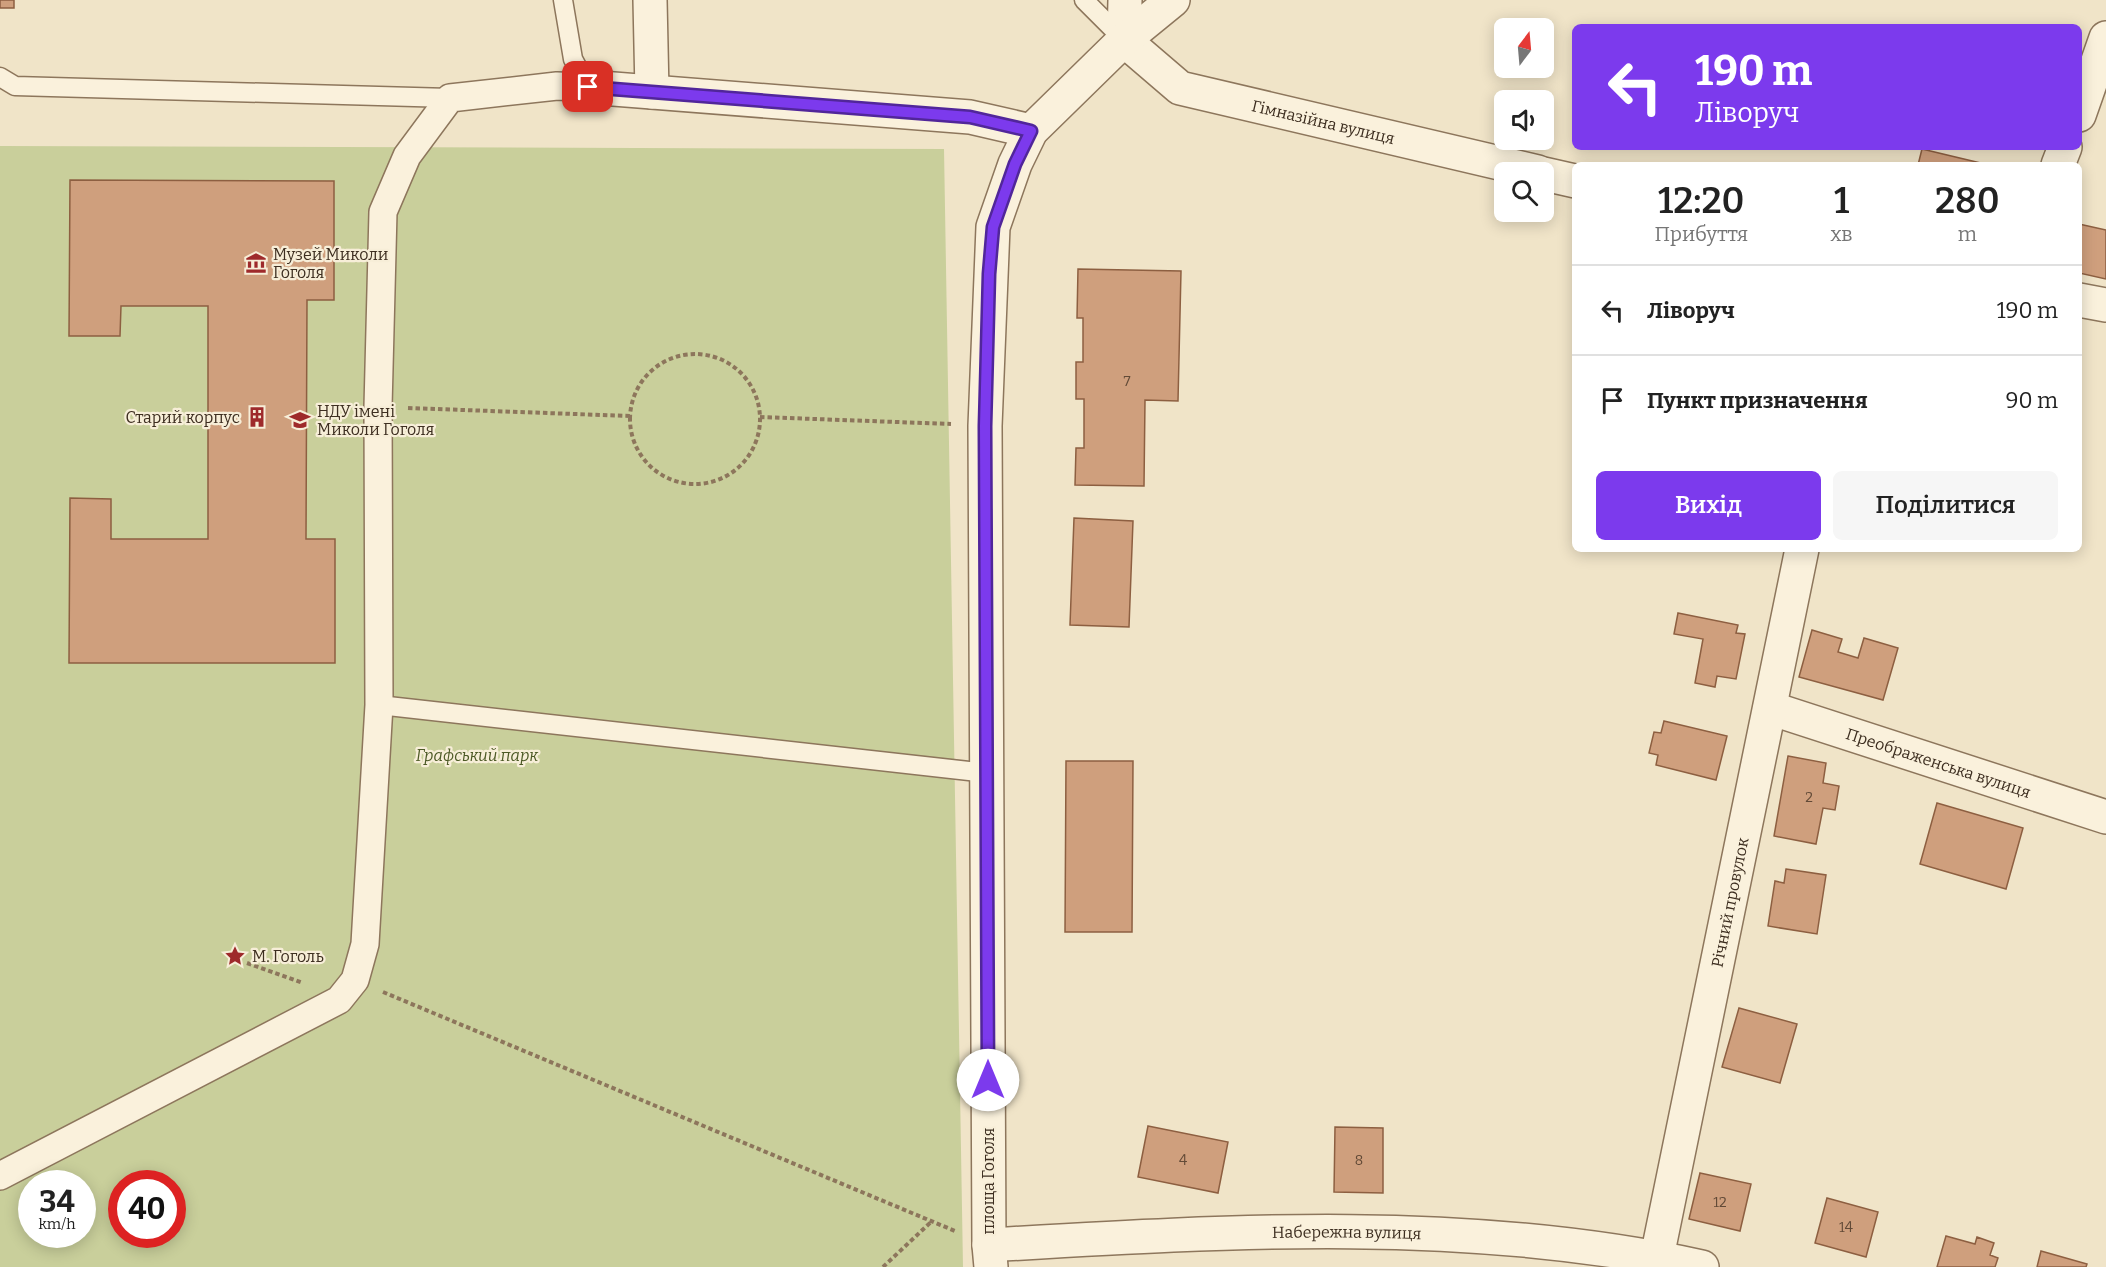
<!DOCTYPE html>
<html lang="uk">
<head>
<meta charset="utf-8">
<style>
  :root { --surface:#fff; --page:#f6f6f6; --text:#222; --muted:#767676; --line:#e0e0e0; --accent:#7c3aed }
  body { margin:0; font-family:Bitter,serif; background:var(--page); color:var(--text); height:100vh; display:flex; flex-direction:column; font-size:22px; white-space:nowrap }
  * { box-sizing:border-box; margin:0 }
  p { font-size:20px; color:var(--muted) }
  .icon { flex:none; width:33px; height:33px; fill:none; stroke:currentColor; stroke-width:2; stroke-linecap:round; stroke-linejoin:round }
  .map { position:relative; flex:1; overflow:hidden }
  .side { position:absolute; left:1572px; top:162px; width:510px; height:390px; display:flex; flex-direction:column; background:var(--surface); border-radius:9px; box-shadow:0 3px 15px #0003 }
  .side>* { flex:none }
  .guide { position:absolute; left:1572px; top:24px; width:510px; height:126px; border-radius:9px; box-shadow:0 3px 15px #0003; background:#7c3aed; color:#fff; overflow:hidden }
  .needle { width:39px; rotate:16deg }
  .buttons { position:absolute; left:1494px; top:18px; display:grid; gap:12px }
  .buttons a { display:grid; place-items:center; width:60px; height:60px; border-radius:9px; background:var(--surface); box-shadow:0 3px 15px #0003; font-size:30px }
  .speed { position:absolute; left:18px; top:1170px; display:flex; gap:12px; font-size:30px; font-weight:700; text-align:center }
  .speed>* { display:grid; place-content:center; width:78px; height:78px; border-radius:50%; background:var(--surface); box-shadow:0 3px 15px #0003; line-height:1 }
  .speed small { font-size:15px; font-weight:400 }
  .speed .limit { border:9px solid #d22; background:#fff; color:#111 }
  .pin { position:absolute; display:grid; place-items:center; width:51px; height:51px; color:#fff; margin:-26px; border-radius:12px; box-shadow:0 3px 9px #0006 }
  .me { position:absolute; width:66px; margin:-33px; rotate:0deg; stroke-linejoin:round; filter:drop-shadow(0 0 4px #0008) }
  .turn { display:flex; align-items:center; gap:21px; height:126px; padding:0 24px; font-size:27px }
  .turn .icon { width:78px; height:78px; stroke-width:2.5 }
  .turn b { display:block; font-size:42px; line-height:51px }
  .eta { display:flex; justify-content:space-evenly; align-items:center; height:102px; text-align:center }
  .eta b { font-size:36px; font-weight:600; line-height:42px }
  .primary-button { display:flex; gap:12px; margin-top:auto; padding:12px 24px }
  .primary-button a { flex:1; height:69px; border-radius:9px; background:var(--accent); color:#fff; font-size:24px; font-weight:600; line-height:69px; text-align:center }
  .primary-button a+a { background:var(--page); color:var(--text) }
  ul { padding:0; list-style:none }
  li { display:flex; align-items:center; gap:18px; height:90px; padding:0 24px; border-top:2px solid var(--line) }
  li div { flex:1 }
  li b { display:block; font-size:22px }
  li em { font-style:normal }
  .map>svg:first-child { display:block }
  .park { fill:#c9cf9b; fill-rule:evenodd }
  .building { fill:#cf9f7d; stroke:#8d5f41; stroke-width:1.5 }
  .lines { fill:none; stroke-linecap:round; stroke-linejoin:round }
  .service-casing { stroke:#8d765c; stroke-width:21 }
  .pedestrian-casing { stroke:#8d765c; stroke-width:30 }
  .minor-casing { stroke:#8d765c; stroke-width:36 }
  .tertiary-casing { stroke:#8d765c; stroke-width:36 }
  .path { stroke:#8d765c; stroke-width:4; stroke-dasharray:4.5 3; stroke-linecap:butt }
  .service { stroke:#faf1dc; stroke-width:18 }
  .pedestrian { stroke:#faf1dc; stroke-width:27 }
  .minor { stroke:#faf1dc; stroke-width:33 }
  .tertiary { stroke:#faf1dc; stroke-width:33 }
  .route-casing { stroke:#51269a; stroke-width:15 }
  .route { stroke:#7c3aed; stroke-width:10 }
  .labels { text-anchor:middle; stroke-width:4.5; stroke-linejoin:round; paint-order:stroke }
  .number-label { font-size:14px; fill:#624a37 }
  .street-label { font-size:16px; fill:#3d2e20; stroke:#f7eed8 }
  .poi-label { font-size:16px; fill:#3d2e20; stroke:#f7eed8; text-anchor:start }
  .park-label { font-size:16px; font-style:italic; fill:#4d5a26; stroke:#f7eed8 }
</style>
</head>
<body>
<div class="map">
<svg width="2106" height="1267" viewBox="0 0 2106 1267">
  <rect width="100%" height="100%" fill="#f0e4c8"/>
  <path class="park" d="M0,146L944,149L963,1267H0ZM32,1184H82V1234H32ZM122,1184H172V1234H122Z"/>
  <path class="building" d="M0,0H14V8H0Z
    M1922,149L1989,165H1918Z
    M70,180L334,181V300H307L306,539H335V663H69L70,498L111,499V539H208V306H121L120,336H69Z
    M2079,224L2106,230V279L2079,273Z
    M1078,269L1181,271L1178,401L1145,400L1144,486L1075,485L1076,448H1084V399H1076V362H1083V318H1077Z
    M1074,518L1133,521L1129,627L1070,625Z
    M1678,613L1738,625L1736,633L1745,634L1736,679L1717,676L1715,687L1695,683L1703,639L1674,634Z
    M1812,630L1842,639L1838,652L1858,658L1864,638L1898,648L1883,700L1799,677Z
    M1664,721L1727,736L1716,780L1656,765L1658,755L1649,753L1654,732L1661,733Z
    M1788,756L1826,763L1823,783L1839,786L1835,810L1823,808L1816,844L1774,836Z
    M1066,761H1133L1132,932H1065Z
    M1937,803L2023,828L2006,889L1920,864Z
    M1786,869L1826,875L1817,934L1768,926L1775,881L1784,883Z
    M1739,1008L1797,1024L1780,1083L1722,1067Z
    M1148,1126L1228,1142L1218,1193L1138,1177Z
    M1335,1127L1383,1128V1193L1334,1192Z
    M1700,1173L1751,1184L1740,1231L1689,1219Z
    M1827,1198L1878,1212L1866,1257L1815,1243Z
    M1946,1236L1975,1244L1977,1237L1994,1243L1990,1255L1998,1258L1995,1267H1937Z
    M2041,1251L2087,1264L2086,1267H2037Z"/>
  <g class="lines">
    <g class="service-casing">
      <path id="service" d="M563,0L573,59L588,87
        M1084,0L1124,40
        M0,77L15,86L450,98
        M379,705L987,773"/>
    </g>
    <g class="pedestrian-casing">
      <path id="pedestrian" d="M0,1176L339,1000L355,980L365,944L379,705L378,407L383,212L407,156L450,98L557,86L588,87"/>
    </g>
    <g class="minor-casing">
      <g id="minor">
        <path d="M650,0L652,92"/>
        <path id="s1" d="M1125,0L1124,40L1180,88L1538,172"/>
        <path d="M588,87L970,117L1031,131"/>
        <path d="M2079,115L2106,38"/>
        <path d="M2058,165L2065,147"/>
        <path d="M1544,174L1575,181"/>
        <path d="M2079,300L2106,305"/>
        <path id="s2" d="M1770,708L2106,817"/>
        <path id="s3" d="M989,1245C1226,1231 1468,1216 1702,1267"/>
        <path id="s4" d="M1657,1257L1802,549"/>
      </g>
    </g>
    <g class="tertiary-casing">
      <path id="tertiary" d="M991,1267L989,1245L985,426L993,227L1015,164L1031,131L1124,40L1173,0"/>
    </g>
    <path class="path" d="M630 419a65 65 0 1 1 130 0a65 65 0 1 1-130 0Z
      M408,408L630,416
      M760,417L951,424
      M247,963L303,983
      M383,992L955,1231
      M883,1267L932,1221"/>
    <use href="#service" class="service"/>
    <use href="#pedestrian" class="pedestrian"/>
    <use href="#minor" class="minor"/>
    <use href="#tertiary" class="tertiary"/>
  </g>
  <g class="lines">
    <g class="route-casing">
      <path id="route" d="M588,87L970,117L1031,131L1015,164L993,227L989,274L985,426L988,1080"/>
    </g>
    <use href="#route" class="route"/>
  </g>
  <defs>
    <g id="museum-bare" transform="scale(1.62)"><path d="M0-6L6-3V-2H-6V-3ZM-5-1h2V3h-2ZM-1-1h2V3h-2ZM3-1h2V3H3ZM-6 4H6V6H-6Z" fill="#9e2a2b" stroke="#f7eed8" stroke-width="2.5" paint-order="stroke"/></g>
    <g id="building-bare" transform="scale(1.62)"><path d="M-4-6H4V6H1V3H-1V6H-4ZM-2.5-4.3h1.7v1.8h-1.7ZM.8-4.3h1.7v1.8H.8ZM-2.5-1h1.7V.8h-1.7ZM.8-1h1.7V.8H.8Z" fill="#9e2a2b" stroke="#f7eed8" stroke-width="2.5" paint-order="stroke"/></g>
    <g id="university-bare" transform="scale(1.62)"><path d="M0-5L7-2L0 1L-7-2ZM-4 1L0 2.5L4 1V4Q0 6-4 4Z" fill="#9e2a2b" stroke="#f7eed8" stroke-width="2.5" paint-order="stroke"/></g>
    <g id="sight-bare" transform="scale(1.62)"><path d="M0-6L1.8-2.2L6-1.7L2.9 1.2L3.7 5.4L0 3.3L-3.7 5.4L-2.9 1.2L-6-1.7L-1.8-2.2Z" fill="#9e2a2b" stroke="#f7eed8" stroke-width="2.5" paint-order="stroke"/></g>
  </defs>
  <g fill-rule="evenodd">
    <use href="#museum-bare" x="256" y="263"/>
    <use href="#building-bare" x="257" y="417"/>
    <use href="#university-bare" x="300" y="420"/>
    <use href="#sight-bare" x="235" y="956"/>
  </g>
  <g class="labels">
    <g class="number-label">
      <text x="1127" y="386">7</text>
      <text x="1809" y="802">2</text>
      <text x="1183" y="1165">4</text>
      <text x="1359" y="1165">8</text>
      <text x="1720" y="1207">12</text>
      <text x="1846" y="1232">14</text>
    </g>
    <g class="street-label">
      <text dy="6" stroke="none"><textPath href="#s1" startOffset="261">Гімназійна вулиця</textPath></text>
      <text dy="6" stroke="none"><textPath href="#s2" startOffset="177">Преображенська вулиця</textPath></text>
      <text dy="6" stroke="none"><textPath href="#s4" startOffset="362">Річний провулок</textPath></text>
      <text transform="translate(988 1181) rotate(-90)" y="6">площа Гоголя</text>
      <text dy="6" stroke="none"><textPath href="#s3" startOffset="358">Набережна вулиця</textPath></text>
    </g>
    <g class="poi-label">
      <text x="273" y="260">Музей Миколи<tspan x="273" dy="18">Гоголя</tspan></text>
      <text x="317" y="417">НДУ імені<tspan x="317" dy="18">Миколи Гоголя</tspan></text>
      <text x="240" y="423" text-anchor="end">Старий корпус</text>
      <text x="252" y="962">М. Гоголь</text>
    </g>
    <g class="park-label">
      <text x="477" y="761">Графський парк</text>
    </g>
  </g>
</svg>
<div class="buttons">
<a><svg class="needle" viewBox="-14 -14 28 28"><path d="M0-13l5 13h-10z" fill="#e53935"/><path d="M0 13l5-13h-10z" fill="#767676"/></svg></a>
<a><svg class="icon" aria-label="sound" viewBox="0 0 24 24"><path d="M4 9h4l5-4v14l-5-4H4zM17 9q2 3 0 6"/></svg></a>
<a><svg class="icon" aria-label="search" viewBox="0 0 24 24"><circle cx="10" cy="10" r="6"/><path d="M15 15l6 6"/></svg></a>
</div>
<div class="speed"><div>34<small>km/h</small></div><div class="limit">40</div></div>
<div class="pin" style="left:588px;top:87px;background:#d93025"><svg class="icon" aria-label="arrive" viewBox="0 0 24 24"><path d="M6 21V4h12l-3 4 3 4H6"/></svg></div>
<svg class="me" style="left:988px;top:1080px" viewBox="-20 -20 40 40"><circle r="19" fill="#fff"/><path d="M0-13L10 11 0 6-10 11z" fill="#7c3aed"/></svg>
<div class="guide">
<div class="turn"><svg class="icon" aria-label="left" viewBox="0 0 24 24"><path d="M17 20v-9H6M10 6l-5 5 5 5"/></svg><div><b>190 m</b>Ліворуч</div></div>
</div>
<section class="side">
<div class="eta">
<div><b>12:20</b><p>Прибуття</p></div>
<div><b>1</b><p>хв</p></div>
<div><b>280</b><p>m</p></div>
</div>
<ul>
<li><svg class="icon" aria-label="left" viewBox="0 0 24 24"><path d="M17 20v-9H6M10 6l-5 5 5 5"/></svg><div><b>Ліворуч</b></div><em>190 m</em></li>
<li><svg class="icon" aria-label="arrive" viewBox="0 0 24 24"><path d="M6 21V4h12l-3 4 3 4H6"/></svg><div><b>Пункт призначення</b></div><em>90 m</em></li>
</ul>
<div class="primary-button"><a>Вихід</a><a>Поділитися</a></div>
</section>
</div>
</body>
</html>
